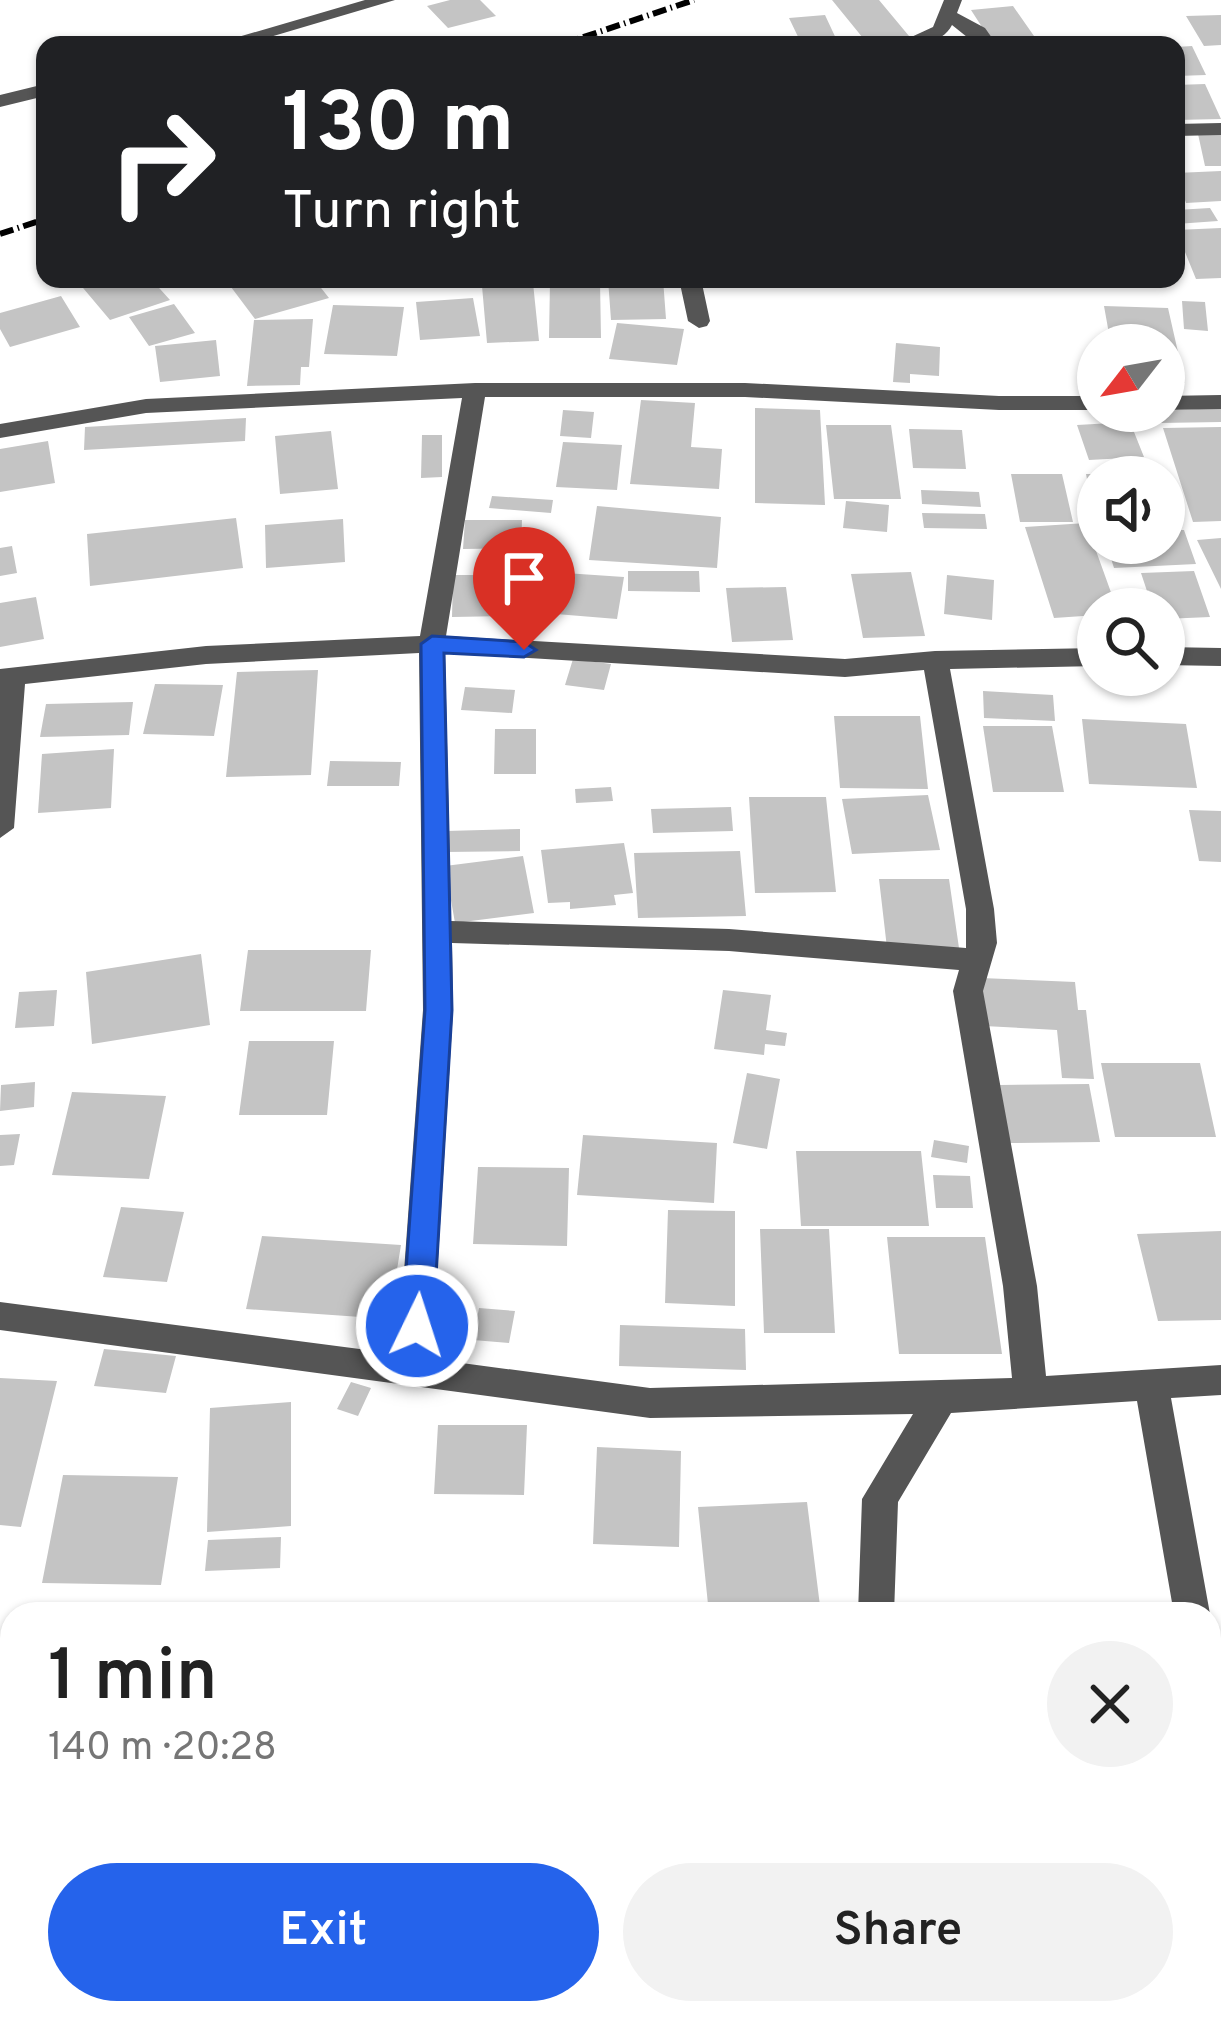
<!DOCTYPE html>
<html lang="en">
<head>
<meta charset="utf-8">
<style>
  :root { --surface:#fff; --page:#f2f2f2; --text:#222; --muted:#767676; --accent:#2563eb }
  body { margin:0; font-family:Overpass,sans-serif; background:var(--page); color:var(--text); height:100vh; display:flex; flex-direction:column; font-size:45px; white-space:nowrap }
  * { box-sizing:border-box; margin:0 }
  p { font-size:39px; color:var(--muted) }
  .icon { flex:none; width:66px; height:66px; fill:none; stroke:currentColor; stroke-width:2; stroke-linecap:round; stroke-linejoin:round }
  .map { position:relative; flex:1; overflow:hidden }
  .drawer { position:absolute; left:0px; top:1602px; width:1221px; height:423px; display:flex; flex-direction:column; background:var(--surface); border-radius:36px 36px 0 0; box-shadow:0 3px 9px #0004 }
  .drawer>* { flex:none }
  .top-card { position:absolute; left:36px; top:36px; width:1149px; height:252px; border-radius:24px; box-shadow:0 3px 9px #0004; background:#202124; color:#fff; overflow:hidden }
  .needle { width:78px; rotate:239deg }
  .fabs { position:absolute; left:1077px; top:324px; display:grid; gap:24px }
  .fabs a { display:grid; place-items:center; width:108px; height:108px; border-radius:50%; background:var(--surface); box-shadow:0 3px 9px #0004; font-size:60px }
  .pin { position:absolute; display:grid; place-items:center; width:102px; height:102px; color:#fff; margin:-123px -51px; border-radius:50% 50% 50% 0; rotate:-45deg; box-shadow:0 0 12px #0007 }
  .pin .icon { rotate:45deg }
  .me { position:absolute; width:132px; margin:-66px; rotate:4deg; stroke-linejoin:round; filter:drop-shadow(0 0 9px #0008) }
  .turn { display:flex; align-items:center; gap:42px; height:252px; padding:0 48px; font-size:54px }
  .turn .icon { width:156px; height:156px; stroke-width:2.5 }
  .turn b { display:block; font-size:84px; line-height:102px }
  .round { display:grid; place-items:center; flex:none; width:126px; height:126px; border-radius:63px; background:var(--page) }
  .headline { display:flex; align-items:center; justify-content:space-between; height:204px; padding:0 48px }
  h1 { font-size:72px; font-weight:600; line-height:90px }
  .primary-button { display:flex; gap:24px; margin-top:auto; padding:24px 48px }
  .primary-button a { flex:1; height:138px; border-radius:72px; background:var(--accent); color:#fff; font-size:48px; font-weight:600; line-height:138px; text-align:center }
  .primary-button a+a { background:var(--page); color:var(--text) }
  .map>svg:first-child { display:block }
  .building { fill:#c4c4c4 }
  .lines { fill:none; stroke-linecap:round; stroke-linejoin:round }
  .minor { fill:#555; fill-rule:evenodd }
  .rail { stroke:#000; stroke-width:6; stroke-dasharray:14 4.5 1.5 4.5; stroke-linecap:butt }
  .route { fill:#2563eb; stroke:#184099; stroke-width:3 }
</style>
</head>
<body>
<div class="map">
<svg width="1221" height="2023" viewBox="0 0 1221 2023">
  <rect width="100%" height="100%" fill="#fff"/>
  <path class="building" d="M450,0H480L496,16L448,28L427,6Z
    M832,0H879L909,36L867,43Z
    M1013,6L1034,36L991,41L971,10Z
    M825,15L839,45H802L789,18Z
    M1221,15V45L1204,46L1186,16Z
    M1192,46L1206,75L1176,76V47Z
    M1205,84L1221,119L1176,120V85Z
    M1198,134L1221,135V166H1205Z
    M1221,171V201L1186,203L1176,173Z
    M1210,208L1218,221L1176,224V210Z
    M1221,228V278L1196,279L1176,230Z
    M88,279H151L170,300L110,320L78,282Z
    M259,279H314L329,298L255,319L231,287Z
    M608,279H663L666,319L611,320Z
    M550,282H600L601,338H549Z
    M533,283L539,341L487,343L482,286Z
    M61,296L80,327L10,347L0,329V313Z
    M473,298L480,336L420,340L416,302Z
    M1182,301L1205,302L1208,331L1184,329Z
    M174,304L195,333L149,346L129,317Z
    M333,305L404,307L397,356L324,354Z
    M1104,306L1168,308L1185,383L1164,382V345H1111Z
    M313,319L309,367H301L300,385L247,386L254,320Z
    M617,323L684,329L677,365L609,359Z
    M216,340L220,376L160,382L155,346Z
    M896,343L940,347L939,376L910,374V383L893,382Z
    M641,400L695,403L691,447L722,449L719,489L630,484Z
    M755,408L820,410L825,505L755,503Z
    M1221,408V422L1159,423L1155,411Z
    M563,410L594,412L591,438L560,436Z
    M246,418L245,441L84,450L85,427Z
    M1130,422L1144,457L1089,460L1077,425Z
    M826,425H891L901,499H834Z
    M1221,427V521L1193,522L1163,428Z
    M909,429L962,430L966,469L913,468Z
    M331,431L338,489L280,494L275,436Z
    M422,435H442V477L421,478Z
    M48,441L55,483L0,492V449Z
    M563,442L622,445L617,490L556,487Z
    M1011,474H1062L1073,522H1020Z
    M1086,474H1098V526H1096Z
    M921,490L979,492L981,507L922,504Z
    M492,496L553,500L551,513L489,508Z
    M846,501L889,505L887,532L843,528Z
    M597,506L721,517L717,568L589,560Z
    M922,513L985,514L987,529L924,528Z
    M236,518L243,568L90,586L87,534Z
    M343,519L345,562L266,568L265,525Z
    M465,520H522L521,548L463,549Z
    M1086,523L1117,609H1098V615L1054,618L1025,527Z
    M1164,530H1184L1196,564L1114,568L1106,543H1164Z
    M1221,538V589L1197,540Z
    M12,546L17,573L0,576V548Z
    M628,571H699L700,592L628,591Z
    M1194,571L1210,617L1164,619V609H1153L1141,573Z
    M911,572L925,636L863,638L851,574Z
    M565,573L624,577L617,619L556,614Z
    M453,575H507V616L452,617Z
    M947,575L994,580L992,620L944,614Z
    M786,587L793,640L732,642L726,588Z
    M36,597L44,639L0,647V603Z
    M513,614H535V635L512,636Z
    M573,659L611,664L604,690L565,685Z
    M318,670L311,775L226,777L237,672Z
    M155,684L223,685L214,736L143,734Z
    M465,687L515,690L512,713L461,710Z
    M983,691L1053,695L1055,721L984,718Z
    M133,702L129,735L40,737L46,704Z
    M834,716H920L928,789L840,788Z
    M1082,719L1186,724L1197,788L1089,784Z
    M983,726H1052L1064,792H993Z
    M495,729H536V774H494Z
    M114,749L111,808L38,813L42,754Z
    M330,761L401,762L399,786H327Z
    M611,787L613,801L576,803L575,789Z
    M928,795L940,850L852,854L842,799Z
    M749,797H826L836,892L755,893Z
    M731,807L733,831L653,833L651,809Z
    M1189,810L1221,811V862L1199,861Z
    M520,829V851L445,852L446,831Z
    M624,843L633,893L614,895L616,905L570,909V902L548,903L541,850Z
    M740,851L746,916L638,918L634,853Z
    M523,856L534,913L455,923L445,866Z
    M879,879H949L959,948H887Z
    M248,950H371L366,1011H240Z
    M201,954L210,1025L92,1044L86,972Z
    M981,978L1075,982L1078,1010H1086L1094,1079L1062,1078L1057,1030L984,1026Z
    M57,990L54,1026L15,1028L19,992Z
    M723,990L771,995L766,1030L787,1033L785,1046L765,1044L764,1055L714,1049Z
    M249,1041H334L327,1115H239Z
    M1101,1063H1200L1216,1137H1115Z
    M747,1073L780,1079L767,1149L733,1143Z
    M35,1082L34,1107L0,1111L1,1085Z
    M1089,1084L1100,1142L1009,1143L1000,1085Z
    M72,1092L166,1096L149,1179L52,1175Z
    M20,1134L14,1165L0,1166V1135Z
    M583,1135L717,1143L714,1203L577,1195Z
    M934,1140L969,1146L967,1163L931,1157Z
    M796,1151H921L929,1226H801Z
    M478,1167L569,1168L567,1246L473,1244Z
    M933,1175L970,1176L973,1208H936Z
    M121,1207L184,1212L167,1282L103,1277Z
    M668,1210L735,1211V1306L665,1303Z
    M760,1229H829L835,1333H764Z
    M1221,1231V1320L1158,1321L1137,1234Z
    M262,1236L401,1245L389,1319L246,1309Z
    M887,1237H985L1002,1354H899Z
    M479,1308L515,1311L509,1343L473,1340Z
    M620,1325L745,1329L746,1370L619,1366Z
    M104,1349L176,1356L166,1393L94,1386Z
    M0,1378L57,1381L21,1527L0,1525Z
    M351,1382L371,1388L358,1416L337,1409Z
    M291,1402V1526L207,1532L210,1408Z
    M438,1425H527L524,1495L434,1494Z
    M597,1447L681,1451L679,1547L593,1544Z
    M63,1475L178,1477L161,1585L42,1583Z
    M807,1502L821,1614H709L698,1507Z
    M281,1537L280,1568L205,1571L208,1540Z
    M0,2006L12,2007V2013H81L79,2023H0Z
    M463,2013L540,2020V2023H462Z
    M657,2013H778V2023H657Z
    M981,2013H1078L1079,2023H983Z"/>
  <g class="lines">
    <path class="minor" d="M365,0H395L243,45H211Z
      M944,0H962L957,13L985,28L997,45H977L952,25C942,45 915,45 894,45L933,27Z
      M45,84V96L0,107V95Z
      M1221,123V135L1176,136V124Z
      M679,279H701L710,321L707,326L699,328L688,321Z
      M475,383H745L999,396H1098V410H999L745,397H485L446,636L845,659L935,651L1098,648V666L950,669L994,909L997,943L983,991L1037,1286L1046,1376L1221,1365V1395L1171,1398L1210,1614L1209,1617L1174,1614L1137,1401L951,1413L898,1502L894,1614H858L862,1499L913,1414L650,1418L0,1330V1302L398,1354L423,1010L419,653L206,664L25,684L14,828L0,838V669L206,646L420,636L462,398L146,413L0,438V424L146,399ZM445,653L845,677L924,670L966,909V948L729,929L451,921ZM452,943L729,951L959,970L953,991L1003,1286L1012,1378L650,1388L432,1359L453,1010Z
      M1221,395V409L1164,410V396Z
      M1164,647L1221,648V666L1164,665Z
      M1209,1695L1221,1700V1803L1209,1798Z
      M0,1837L12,1838V1878L0,1877Z
      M614,2013H656L655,2023H613Z
      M902,2013H944L947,2023H905Z"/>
    <path class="rail" d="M560,45L694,0
      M0,234L45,219"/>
  </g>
  <path class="route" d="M432,636L524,642L536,650L524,657L444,653L452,1010L433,1326L428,1336L417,1340L407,1336L402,1326L425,1010L421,644Z"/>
</svg>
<div class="fabs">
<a><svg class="needle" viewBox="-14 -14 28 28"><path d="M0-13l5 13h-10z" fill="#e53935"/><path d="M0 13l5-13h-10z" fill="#767676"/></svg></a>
<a><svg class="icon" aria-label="sound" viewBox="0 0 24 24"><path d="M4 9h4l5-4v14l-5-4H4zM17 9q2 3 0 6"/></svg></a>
<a><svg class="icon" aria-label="search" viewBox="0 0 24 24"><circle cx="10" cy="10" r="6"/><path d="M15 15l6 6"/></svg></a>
</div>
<div class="pin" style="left:524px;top:650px;background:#d93025"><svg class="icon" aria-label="arrive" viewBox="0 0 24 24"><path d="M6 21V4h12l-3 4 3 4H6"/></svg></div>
<svg class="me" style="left:417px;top:1326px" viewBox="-20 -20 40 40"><circle r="17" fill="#2563eb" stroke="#fff" stroke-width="3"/><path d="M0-11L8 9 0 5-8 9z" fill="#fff"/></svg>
<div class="top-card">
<div class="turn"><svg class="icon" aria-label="right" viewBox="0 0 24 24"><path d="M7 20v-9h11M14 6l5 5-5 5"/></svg><div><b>130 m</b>Turn right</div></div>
</div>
<section class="drawer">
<div class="headline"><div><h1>1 min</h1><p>140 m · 20:28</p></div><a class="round"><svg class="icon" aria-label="close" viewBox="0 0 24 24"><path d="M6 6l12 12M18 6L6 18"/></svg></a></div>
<div class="primary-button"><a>Exit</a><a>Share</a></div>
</section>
</div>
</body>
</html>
